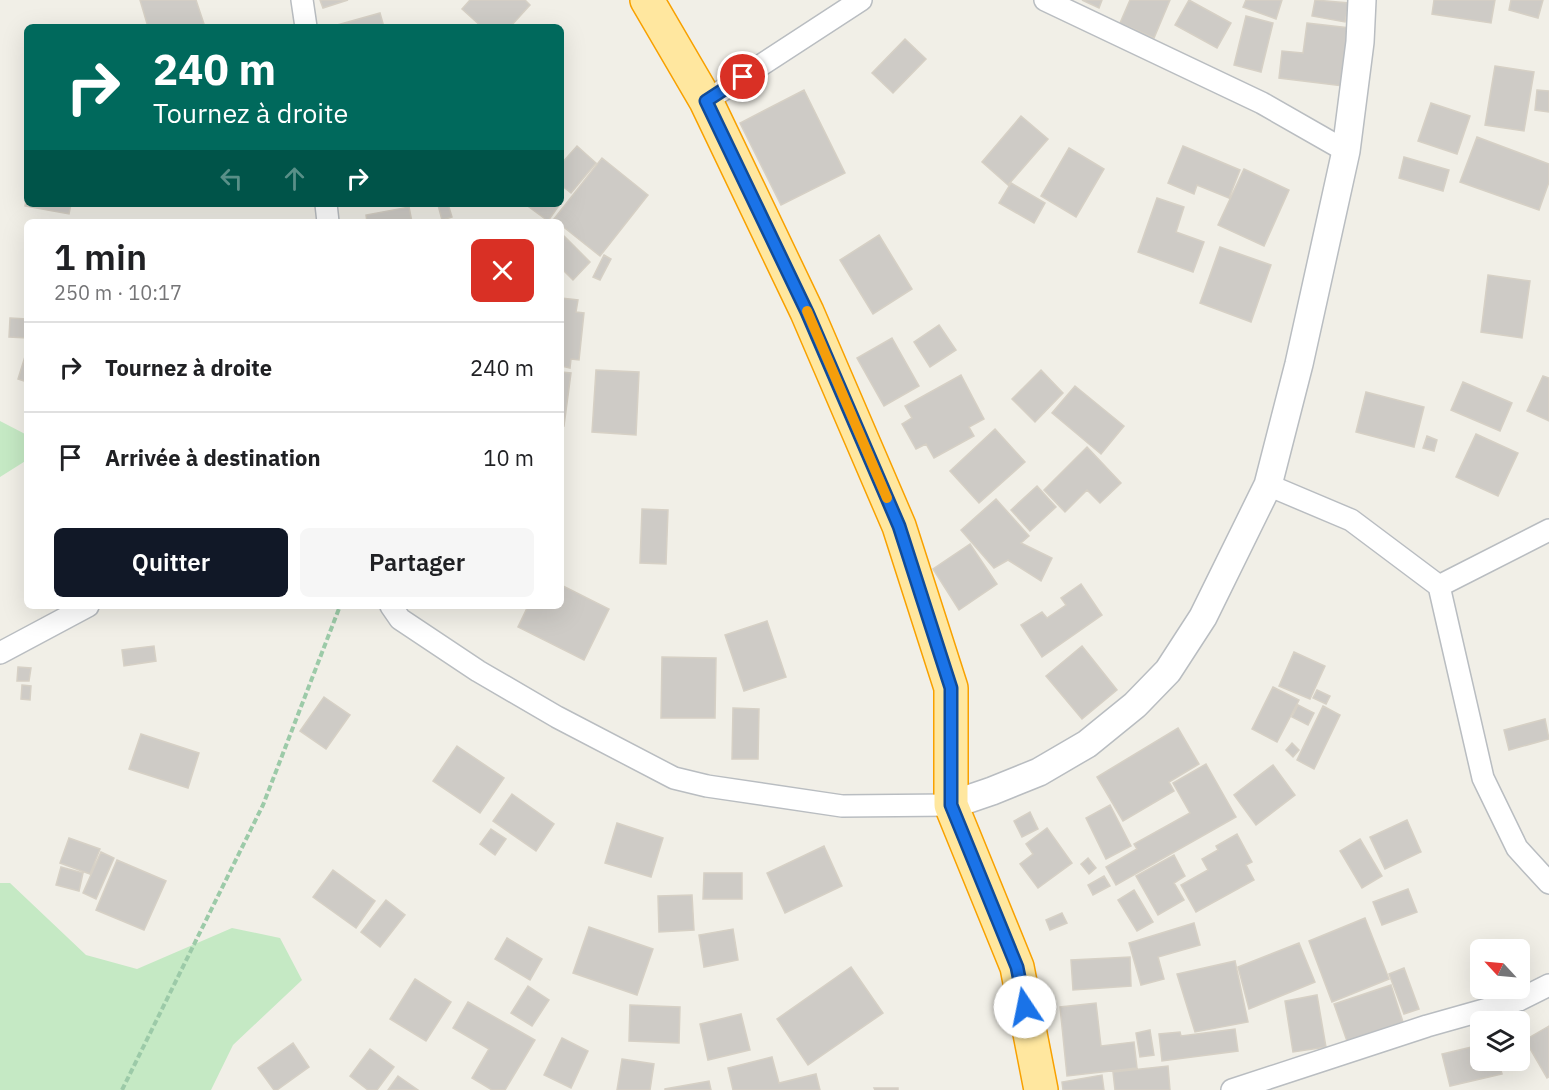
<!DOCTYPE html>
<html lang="fr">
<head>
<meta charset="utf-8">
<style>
  :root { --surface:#fff; --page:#f6f6f6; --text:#202124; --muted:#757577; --line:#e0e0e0; --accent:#111827 }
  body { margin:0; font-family:"IBM Plex Sans",sans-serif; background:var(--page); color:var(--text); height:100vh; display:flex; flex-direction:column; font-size:22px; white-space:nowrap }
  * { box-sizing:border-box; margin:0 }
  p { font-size:20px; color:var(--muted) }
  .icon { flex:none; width:33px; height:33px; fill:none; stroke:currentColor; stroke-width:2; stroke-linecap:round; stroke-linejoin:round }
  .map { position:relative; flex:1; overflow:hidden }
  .drawer { position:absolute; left:24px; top:219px; width:540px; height:390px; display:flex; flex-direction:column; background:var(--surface); border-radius:9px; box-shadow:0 6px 24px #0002 }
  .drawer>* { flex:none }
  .banner { position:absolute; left:24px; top:24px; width:540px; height:183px; border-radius:9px; box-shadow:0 6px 24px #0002; background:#00695c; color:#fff; overflow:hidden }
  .needle { width:39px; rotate:296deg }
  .tools { position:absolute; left:1470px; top:939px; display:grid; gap:12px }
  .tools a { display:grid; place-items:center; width:60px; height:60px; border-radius:9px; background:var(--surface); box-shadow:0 6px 24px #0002; font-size:30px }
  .pin { position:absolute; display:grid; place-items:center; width:51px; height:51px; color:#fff; margin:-26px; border:3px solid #fff; border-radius:50%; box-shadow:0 2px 6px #0007 }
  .me { position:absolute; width:66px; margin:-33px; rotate:349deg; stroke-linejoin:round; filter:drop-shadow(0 0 4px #0008) }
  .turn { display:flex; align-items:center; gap:21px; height:126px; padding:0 30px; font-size:27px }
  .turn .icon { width:78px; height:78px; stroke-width:2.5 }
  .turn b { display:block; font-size:42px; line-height:51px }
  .lanes { display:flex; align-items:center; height:57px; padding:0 30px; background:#0003; justify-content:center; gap:30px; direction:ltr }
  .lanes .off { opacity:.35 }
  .round { display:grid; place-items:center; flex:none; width:63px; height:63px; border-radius:9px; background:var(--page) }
  .overview { display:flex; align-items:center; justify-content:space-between; height:102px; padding:0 30px }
  h1 { font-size:36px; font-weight:600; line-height:45px }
  .button { display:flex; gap:12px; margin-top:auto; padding:12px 30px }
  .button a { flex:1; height:69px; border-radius:9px; background:var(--accent); color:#fff; font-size:24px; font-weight:600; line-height:69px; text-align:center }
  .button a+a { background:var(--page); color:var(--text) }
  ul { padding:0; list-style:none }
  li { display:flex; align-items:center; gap:18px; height:90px; padding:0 30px; border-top:2px solid var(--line) }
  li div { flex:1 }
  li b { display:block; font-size:22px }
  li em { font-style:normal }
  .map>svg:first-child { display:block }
  .green { fill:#c5e9c4 }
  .building { fill:#cecbc6; stroke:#d6d0c5; stroke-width:1.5 }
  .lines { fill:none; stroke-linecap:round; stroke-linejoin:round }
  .minor-casing { stroke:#b9bdc1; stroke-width:24 }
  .tertiary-casing { stroke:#b9bdc1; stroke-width:30 }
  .trunk-casing { stroke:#f8a100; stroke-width:36 }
  .path { stroke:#9ccaa8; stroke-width:4; stroke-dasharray:6 3; stroke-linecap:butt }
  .minor { stroke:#fff; stroke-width:21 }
  .tertiary { stroke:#fff; stroke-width:27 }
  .trunk { stroke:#ffe79f; stroke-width:33 }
  .route-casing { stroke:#114b97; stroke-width:15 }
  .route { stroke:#1a73e8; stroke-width:10 }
  .slow { stroke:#f59e0b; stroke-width:10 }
</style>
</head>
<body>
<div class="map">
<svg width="1549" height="1090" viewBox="0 0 1549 1090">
  <rect width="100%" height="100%" fill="#f1efe7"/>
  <path class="green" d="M0,421L27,435V460L0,477Z
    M0,883H10L86,955L137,969L232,928L280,938L302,980L233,1045L211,1090H0Z"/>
  <path class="building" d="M140,0H196L205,27H148Z
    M320,0H348L323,8Z
    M470,0H525L530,5L510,27H482L462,9Z
    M1082,0H1102L1099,8Z
    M1130,0H1170L1154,38L1120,23Z
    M1189,0L1231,23L1217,48L1175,25Z
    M1246,0H1282L1276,19L1243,7Z
    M1315,0L1349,3L1345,22L1312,16Z
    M1434,0H1495L1491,23L1432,14Z
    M1511,0H1543L1538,18L1509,10Z
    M380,13L384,27H330Z
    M1246,16L1273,23L1261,72L1234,65Z
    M1307,23L1350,28L1343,86L1279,78L1282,51L1303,53Z
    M905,39L926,59L893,93L872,73Z
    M1495,66L1534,72L1524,131L1485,125Z
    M804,90L845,173L781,205L740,123Z
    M1537,90L1549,91V112L1535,110Z
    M1431,103L1470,116L1457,154L1418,141Z
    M1021,116L1048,139L1008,185L982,162Z
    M1477,137L1549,164V182L1539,210L1460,182Z
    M577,146L596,163L571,193L561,185V164Z
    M1183,146L1240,170L1229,198L1197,185L1194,194L1168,183Z
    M1069,148L1104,169L1076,217L1041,196Z
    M1404,157L1449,170L1443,191L1399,178Z
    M602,158L648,195L600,256L561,225V222L554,219Z
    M1244,169L1289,190L1264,246L1218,225Z
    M1011,183L1045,203L1034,223L999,203Z
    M27,192V204H71L69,214L25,206Z
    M1157,198L1184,207L1176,232L1204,242L1193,272L1138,252Z
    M448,204L452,217L442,220L438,205Z
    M525,204H560L548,221Z
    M409,207L412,222H367L366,215Z
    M561,233L590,262L573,280L561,268Z
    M879,235L912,289L873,314L840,260Z
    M1220,247L1271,265L1251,322L1200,303Z
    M604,255L611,259L600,280L593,277Z
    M1488,275L1530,281L1522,338L1481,332Z
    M561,298L578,300L576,312L584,313L579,360L571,359L570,368L561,366Z
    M10,318L27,319V338L9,337Z
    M939,325L956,350L930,367L914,342Z
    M892,338L919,386L884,406L857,358Z
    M27,350V382L18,379Z
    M596,370L639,372L636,435L592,432Z
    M1041,370L1063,393L1035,422L1012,399Z
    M561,372L571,373L564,426L561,425Z
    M961,375L984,419L969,427L974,436L934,458L926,444L916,449L902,424L912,418L905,406Z
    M1543,376L1549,378V421L1527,411Z
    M1463,382L1512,403L1500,431L1451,410Z
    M1075,386L1124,426L1101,454L1052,413Z
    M1366,392L1424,407L1414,447L1356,432Z
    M995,429L1025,462L979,503L950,471Z
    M1476,434L1518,453L1498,496L1456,477Z
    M1427,436L1437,440L1434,451L1423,448Z
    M1087,447L1121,483L1100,503L1087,490L1065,512L1044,490Z
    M1037,486L1056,507L1030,531L1011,510Z
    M996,499L1029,536L1021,543L1052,558L1041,581L1008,560L994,568L961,530Z
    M642,509L668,510L666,564L640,563Z
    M970,544L997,584L959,610L933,569Z
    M1081,584L1102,615L1042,657L1021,625L1042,612L1047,618L1066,605L1061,598Z
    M561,585L609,609L584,660L518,627L528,606H561Z
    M767,621L786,677L744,691L725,635Z
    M154,646L156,661L124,666L122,650Z
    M1082,646L1117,690L1082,719L1046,676Z
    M1294,652L1325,666L1310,699L1279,686Z
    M662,657L716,658L715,718H661Z
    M18,667L31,668L29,681H17Z
    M22,685L31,686L30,700L21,699Z
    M1273,687L1299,700L1277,742L1252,729Z
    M1317,690L1330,696L1326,704L1313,698Z
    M324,697L350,715L326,749L300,731Z
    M1298,705L1314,713L1308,725L1292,717Z
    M1323,706L1340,715L1314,769L1297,760Z
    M733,708L759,709L758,759H732Z
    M1545,719L1549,739L1509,750L1504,730Z
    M1178,728L1199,764L1169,782L1174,791L1123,821L1097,777Z
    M141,734L199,753L188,788L129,769Z
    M1292,743L1299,750L1293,757L1286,750Z
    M457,746L504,778L480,813L433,781Z
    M1206,764L1236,817L1116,885L1106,867L1137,849L1134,844L1190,813L1173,783Z
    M1273,765L1295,795L1256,825L1234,795Z
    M512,794L554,824L536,851L493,821Z
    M1110,805L1131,846L1106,859L1086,818Z
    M1030,812L1038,829L1022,837L1014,821Z
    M1407,820L1421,852L1385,869L1370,837Z
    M617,823L663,838L651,877L605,863Z
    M1047,828L1072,863L1038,888L1020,864L1033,854L1026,844Z
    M491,829L506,839L495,855L480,844Z
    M1237,834L1252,862L1246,865L1254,880L1196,912L1181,885L1208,870L1202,859L1218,850L1216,846Z
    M69,838L100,849L90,874L60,863Z
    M1360,839L1382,876L1362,888L1340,851Z
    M824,846L842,886L785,913L767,873Z
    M101,852L114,858L96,899L83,893Z
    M1174,855L1185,876L1174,883L1184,900L1158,915L1136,876Z
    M1088,858L1096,868L1089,874L1081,864Z
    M117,860L166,881L144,930L96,910Z
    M61,867L83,873L79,891L56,885Z
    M333,870L375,901L356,928L313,897Z
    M704,873H742V899H703Z
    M1104,876L1110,886L1093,895L1088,885Z
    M1408,889L1417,912L1382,925L1373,902Z
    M1134,890L1153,922L1137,931L1118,900Z
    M692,895L694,930L659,932L658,896Z
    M386,900L405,915L380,947L361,932Z
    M1062,913L1067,923L1050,930L1046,920Z
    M1365,918L1389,979L1332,1002L1309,941Z
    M1194,923L1200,945L1158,957L1164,979L1141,985L1129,943Z
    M589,927L653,949L637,995L573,973Z
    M733,929L738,960L704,967L699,935Z
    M507,938L542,959L530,980L495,959Z
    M1299,943L1315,982L1249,1009L1238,967Z
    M1130,957L1131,986L1073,990L1071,960Z
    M1235,961L1248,1022L1195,1032L1177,974Z
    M851,967L883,1013L808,1065L777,1019Z
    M1404,968L1419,1009L1404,1014L1389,974Z
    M415,979L451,1002L426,1041L390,1019Z
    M1391,985L1403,1022L1347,1041L1334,1004Z
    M528,986L549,1000L532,1026L511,1013Z
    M1317,995L1326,1047L1293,1052L1285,1001Z
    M468,1002L535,1040L505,1090H492L472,1078L489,1049L453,1028Z
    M1096,1003L1101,1046L1134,1042L1137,1068L1067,1076L1060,1007Z
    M630,1005L680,1007L679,1043L629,1041Z
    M741,1014L750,1050L708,1060L700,1024Z
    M1549,1026V1077L1547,1078L1525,1040Z
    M1235,1029L1238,1051L1162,1061L1159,1034L1180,1032L1181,1036Z
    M1150,1030L1154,1055L1140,1057L1136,1033Z
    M562,1038L588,1051L571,1088L544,1075Z
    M293,1043L309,1067L277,1090H274L258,1068Z
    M1480,1045V1060H1498L1502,1074L1450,1086L1442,1054Z
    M370,1049L394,1067L377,1090H368L350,1076Z
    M772,1057L779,1083L816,1074L820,1090H733L728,1068Z
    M622,1059L654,1064L650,1090H617Z
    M1168,1066L1170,1090H1115L1113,1072Z
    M1102,1075L1104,1090H1063L1062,1082Z
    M398,1076L418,1090H388Z
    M709,1081L711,1090H665V1089Z
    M874,1088H898V1090H875Z"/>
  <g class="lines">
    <g class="minor-casing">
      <path id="minor" d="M302,0L306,27
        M1045,0L1262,103L1346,151
        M706,101L861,0
        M326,204L328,222
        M1268,485L1351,520L1439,586L1483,778L1517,848L1549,883
        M1439,586L1549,530
        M391,606L400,619L478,671L557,717L674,778L707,786L842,806L951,805
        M0,653L88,606
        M1232,1090L1427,1026L1519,1000L1549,985"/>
    </g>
    <g class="tertiary-casing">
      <path id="tertiary" d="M951,805L992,791L1039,772L1087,744L1135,705L1168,671L1203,617L1268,485L1299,364L1346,151L1360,42L1362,0"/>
    </g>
    <g class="trunk-casing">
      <path id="trunk" d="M647,0L706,101L807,312L899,526L951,688V805L1017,967L1041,1090"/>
    </g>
    <path class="path" d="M122,1090L263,805L340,606"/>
    <use href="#minor" class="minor"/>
    <use href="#tertiary" class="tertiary"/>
    <use href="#trunk" class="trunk"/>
  </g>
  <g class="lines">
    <g class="route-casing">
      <path id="route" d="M743,77L706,101L807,312L899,526L951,688V805L1017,967L1025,1007"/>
    </g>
    <use href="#route" class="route"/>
    <path class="slow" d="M807,311L887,498"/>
  </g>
</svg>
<div class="tools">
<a><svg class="needle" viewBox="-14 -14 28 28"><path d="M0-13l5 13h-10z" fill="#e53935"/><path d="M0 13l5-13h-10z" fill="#757577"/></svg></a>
<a><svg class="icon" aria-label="layers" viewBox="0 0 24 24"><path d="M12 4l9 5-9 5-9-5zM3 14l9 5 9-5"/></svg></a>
</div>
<div class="pin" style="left:743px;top:77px;background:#d93025"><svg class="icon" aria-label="arrive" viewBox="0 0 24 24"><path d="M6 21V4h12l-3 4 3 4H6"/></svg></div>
<svg class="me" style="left:1025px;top:1007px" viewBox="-20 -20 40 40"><circle r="19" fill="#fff"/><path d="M0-13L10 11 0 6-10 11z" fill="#1a73e8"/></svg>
<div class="banner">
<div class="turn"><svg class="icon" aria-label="right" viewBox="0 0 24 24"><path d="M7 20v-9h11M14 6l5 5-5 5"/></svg><div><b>240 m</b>Tournez à droite</div></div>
<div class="lanes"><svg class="icon off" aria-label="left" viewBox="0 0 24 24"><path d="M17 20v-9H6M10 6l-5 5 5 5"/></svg><svg class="icon off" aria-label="ahead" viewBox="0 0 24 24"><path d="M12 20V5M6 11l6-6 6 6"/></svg><svg class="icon" aria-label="right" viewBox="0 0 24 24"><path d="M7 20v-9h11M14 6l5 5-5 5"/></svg></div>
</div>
<section class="drawer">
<div class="overview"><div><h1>1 min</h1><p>250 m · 10:17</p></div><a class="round" style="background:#d93025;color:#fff"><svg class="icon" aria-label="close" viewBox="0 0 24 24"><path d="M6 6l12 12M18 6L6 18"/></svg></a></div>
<ul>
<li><svg class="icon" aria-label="right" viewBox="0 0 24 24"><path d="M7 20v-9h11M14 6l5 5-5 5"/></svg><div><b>Tournez à droite</b></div><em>240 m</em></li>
<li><svg class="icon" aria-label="arrive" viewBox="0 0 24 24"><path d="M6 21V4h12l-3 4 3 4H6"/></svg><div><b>Arrivée à destination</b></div><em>10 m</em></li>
</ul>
<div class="button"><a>Quitter</a><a>Partager</a></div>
</section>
</div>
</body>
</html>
